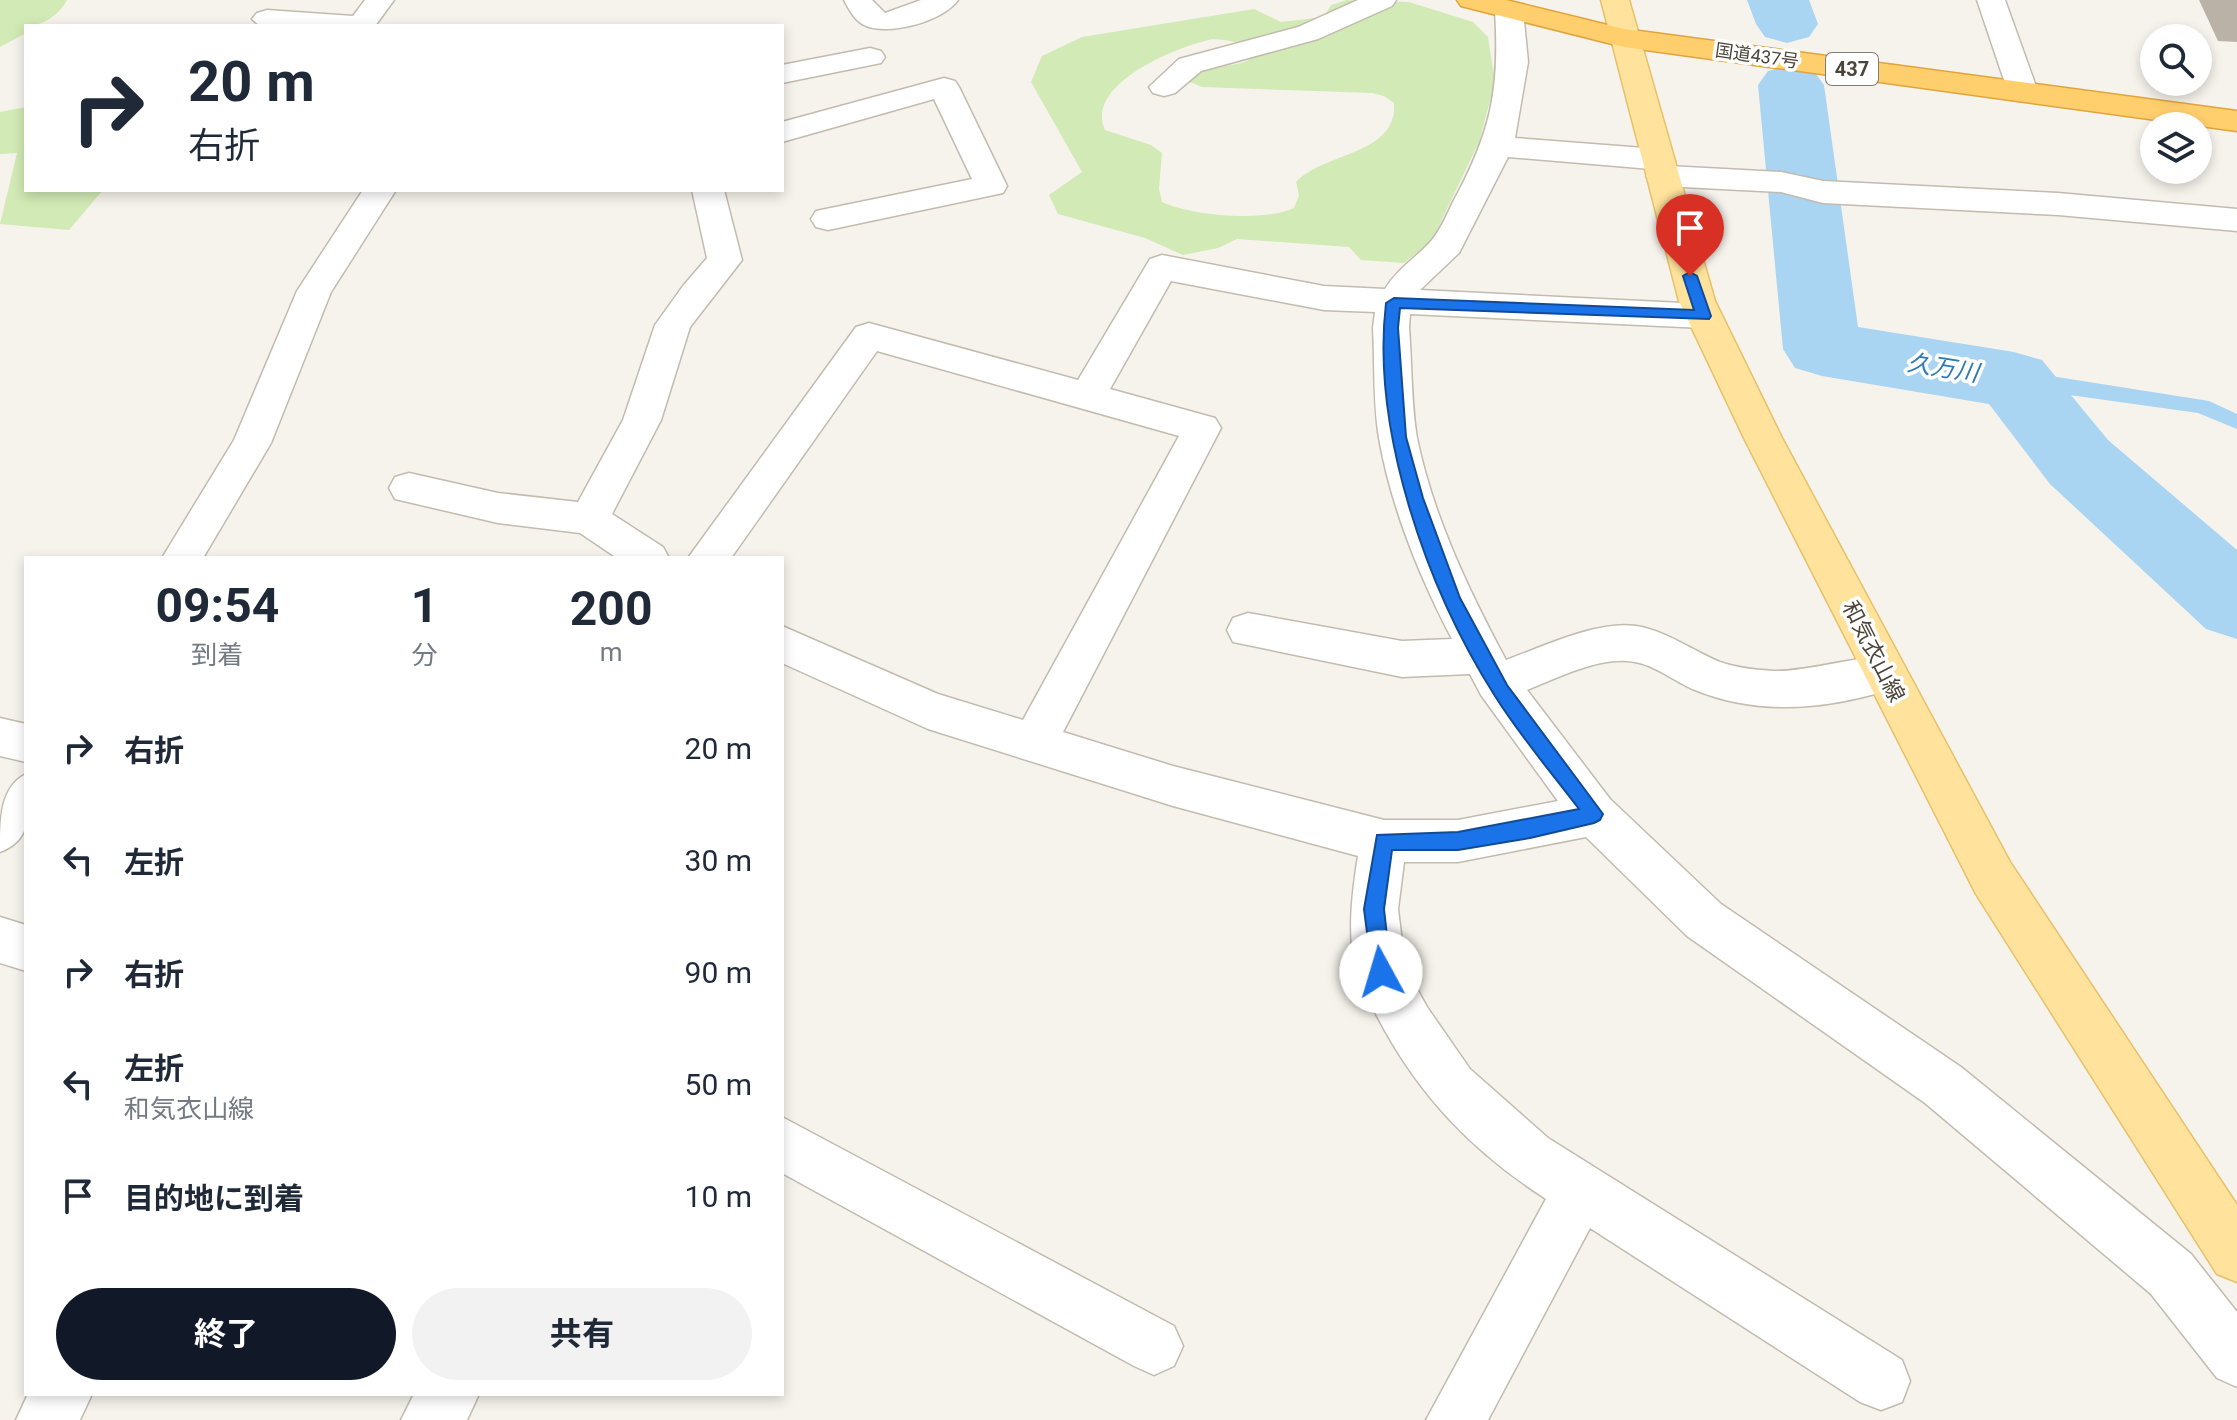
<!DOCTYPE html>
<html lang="ja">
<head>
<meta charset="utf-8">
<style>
  :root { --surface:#fff; --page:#f2f2f3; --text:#1f2937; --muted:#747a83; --accent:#111827 }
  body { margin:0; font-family:Roboto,"Noto Sans JP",sans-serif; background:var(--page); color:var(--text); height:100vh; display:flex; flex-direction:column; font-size:30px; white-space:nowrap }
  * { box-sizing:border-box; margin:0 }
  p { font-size:26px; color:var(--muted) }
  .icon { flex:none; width:44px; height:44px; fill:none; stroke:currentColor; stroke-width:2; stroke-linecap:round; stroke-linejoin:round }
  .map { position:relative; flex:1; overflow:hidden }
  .drawer { position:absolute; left:24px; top:556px; width:760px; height:840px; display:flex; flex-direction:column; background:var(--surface); border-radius:0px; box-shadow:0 4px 12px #0003 }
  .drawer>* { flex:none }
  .banner { position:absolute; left:24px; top:24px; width:760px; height:168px; border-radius:0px; box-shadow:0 4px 12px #0003; background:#fff; color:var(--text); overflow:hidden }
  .tools { position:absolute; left:2140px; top:24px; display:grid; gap:16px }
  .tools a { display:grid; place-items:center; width:72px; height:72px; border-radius:50%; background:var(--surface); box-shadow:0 4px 12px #0003; font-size:40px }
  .pin { position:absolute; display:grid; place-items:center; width:68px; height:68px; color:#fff; margin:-82px -34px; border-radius:50% 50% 50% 0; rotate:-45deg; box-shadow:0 0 8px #0007 }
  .pin .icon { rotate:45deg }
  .me { position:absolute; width:88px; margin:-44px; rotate:354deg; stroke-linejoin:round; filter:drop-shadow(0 0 6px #0008) }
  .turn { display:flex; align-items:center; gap:28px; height:168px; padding:0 32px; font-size:36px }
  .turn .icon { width:104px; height:104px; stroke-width:2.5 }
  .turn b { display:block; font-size:56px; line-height:68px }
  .eta { display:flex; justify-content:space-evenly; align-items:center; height:136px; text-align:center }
  .eta b { font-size:48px; font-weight:700; line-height:56px }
  .primary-button { display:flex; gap:16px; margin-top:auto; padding:16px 32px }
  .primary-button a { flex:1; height:92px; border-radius:48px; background:var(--accent); color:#fff; font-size:32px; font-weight:700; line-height:92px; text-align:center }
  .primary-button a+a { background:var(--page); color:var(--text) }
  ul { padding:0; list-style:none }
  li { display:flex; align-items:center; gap:24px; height:112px; padding:0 32px }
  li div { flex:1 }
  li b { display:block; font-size:30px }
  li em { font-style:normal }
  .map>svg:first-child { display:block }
  .green { fill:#d2eab5; fill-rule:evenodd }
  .water { fill:#a9d4f2 }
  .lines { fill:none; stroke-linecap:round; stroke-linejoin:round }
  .river { fill:#a9d4f2; fill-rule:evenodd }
  .minor-casing { stroke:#c2bbae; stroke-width:3 }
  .major-casing { stroke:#e6c16a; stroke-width:3 }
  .highway-casing { stroke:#e0a43c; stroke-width:3 }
  .minor { fill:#fff; fill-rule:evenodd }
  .major { fill:#ffe39c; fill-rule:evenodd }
  .highway { fill:#ffcf6e; fill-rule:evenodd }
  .wall { fill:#bab2a6 }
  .route { fill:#1a73e8; stroke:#114b97; stroke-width:2 }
  .labels { text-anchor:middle; stroke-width:7; stroke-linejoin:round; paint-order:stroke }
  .far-street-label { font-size:18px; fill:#4b4439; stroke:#fff }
  .shield { fill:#fff; stroke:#817c74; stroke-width:2 }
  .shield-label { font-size:20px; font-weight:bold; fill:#4b4439 }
  .street-label { font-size:22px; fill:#4b4439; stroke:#fff }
  .water-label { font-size:24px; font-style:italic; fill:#2e7ab2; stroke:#fff }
</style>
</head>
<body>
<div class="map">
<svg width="2237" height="1420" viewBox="0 0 2237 1420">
  <rect width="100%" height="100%" fill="#f6f3ec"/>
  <path class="green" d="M0,0H67C59,15 43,26 26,26V33L0,47Z
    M1347,0L1409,2L1473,22L1488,37L1495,82L1479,142L1432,240L1404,263L1361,260L1349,247L1237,239L1218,248L1183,255L1145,238L1058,214L1049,195L1082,172L1031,82L1042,56L1082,37L1254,9L1281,22L1324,17L1331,5ZM1213,39C1229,40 1239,41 1252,52V58C1235,70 1200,62 1190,82L1202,87L1372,93L1384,96L1394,103C1398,155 1324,152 1296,182L1299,195L1294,208C1264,222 1192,216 1162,202L1159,189L1162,153L1151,145L1105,130C1084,84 1178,46 1213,39Z
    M26,107V190H103L69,230L0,224L17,153L0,154V112Z"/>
  <path class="water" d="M2013,370L2209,401L2237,414V429L2198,413L2027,389Z"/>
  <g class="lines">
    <path class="river" d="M1747,0H1809L1818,24L1809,37L1787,43L1765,37L1756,24Z
      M1791,65L1814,71L1824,85L1858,327L2014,352L2042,360L2108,440L2237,550V639L2206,629L2050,484L1989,404L1822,376L1795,368L1783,349L1758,85L1768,71Z"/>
    <g class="minor-casing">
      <path id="minor" d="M365,0H394L375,26H260L252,19L257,13L267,10L353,16Z
        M844,0H872L885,13L921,0H958C944,21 887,37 864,25C854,20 849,9 844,0Z
        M1358,0H1396L1392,6L1318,39L1201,71L1175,93L1164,96L1153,93L1149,87L1179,59L1298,27Z
        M1977,0H2005L2038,92L2034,99L2023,101L2012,99L2008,92Z
        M1509,2L1519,5L1523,11L1528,62L1515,138L1657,149L1668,152L1673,159L1668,166L1781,172L1823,181L2058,193L2237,209V231L2058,215L1823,203L1781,192L1662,186L1651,183L1646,176L1651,169L1508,157L1459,253L1420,290L1703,304L1716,307L1721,316L1716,325L1703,328L1410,314L1409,328C1412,364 1411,403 1417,438C1433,516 1469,591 1506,660C1542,647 1598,620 1636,626C1667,631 1691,650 1720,662C1737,668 1756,670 1774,671C1811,672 1872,650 1900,660L1907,673L1900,686C1834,709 1761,717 1695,690C1673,681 1652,662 1627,661C1594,659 1558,678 1527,690L1610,799L1721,904L1961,1067L2191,1254L2237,1312V1387L2217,1378L2151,1294L1925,1103L1687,936L1586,837L1458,862H1404L1398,909L1405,967L1427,1007L1470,1069L1548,1138L1902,1360L1910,1381L1902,1402L1881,1410L1860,1402L1590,1228L1488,1420H1426L1546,1199C1472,1151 1418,1095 1377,1016C1370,1002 1360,987 1356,972C1347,933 1352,894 1358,856L1173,806L928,729L782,663V626L938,694L1023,720L1179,436L877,351L731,558H688L856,327L869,323L1078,380L1150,259L1162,255L1324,286L1385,289C1397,269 1417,257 1432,240C1441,229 1447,214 1453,202C1491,132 1500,90 1495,11L1499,5ZM1171,281L1324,310L1375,312L1373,328C1375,364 1373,403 1379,438C1391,507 1420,578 1452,639L1402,641L1248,613L1233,618L1227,630L1233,642L1402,677L1470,674L1481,695L1558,801L1458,820H1384L1173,766L1063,732L1221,428L1215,418L1110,389Z
        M870,48L881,51L885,57L881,63L782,83V65Z
        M944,78L955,81L959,87L1007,186L1003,193L828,230L816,227L811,219L816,211L972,179L934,99L782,142V122Z
        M363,190H396L331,292L271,443L203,558H162L234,440L297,291Z
        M692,190H724L742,260L690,327L661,420L612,514L663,547L669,558H617L580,533L498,523L395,499L389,488L395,477L409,473L498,493L578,502L623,420L655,325L683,286L707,258Z
        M0,718L26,724V762L0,756Z
        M26,774C26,807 37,838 0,852C0,819 0,787 26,774Z
        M0,917L26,925V971L0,963Z
        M782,1117L1174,1326L1183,1346L1174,1366L1154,1375L1134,1366L782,1173Z
        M28,1394H92L80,1420H16Z
        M414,1394H479L467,1420H401Z"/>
    </g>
    <g class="major-casing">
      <path id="major" d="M1601,0H1629L1715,301L1782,438L2010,862L2237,1205V1282L2217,1274L1976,894L1744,438L1679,301Z"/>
    </g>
    <g class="highway-casing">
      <path id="highway" d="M1457,0H1506L1624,29L2237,111V131L1624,47L1461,6Z"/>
    </g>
    <use href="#minor" class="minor"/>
    <use href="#major" class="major"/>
    <use href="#highway" class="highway"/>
  </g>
  <path class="wall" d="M2199,0H2237V42L2218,41Z"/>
  <path class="route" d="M1690,272L1697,276L1711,316L1709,319L1400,308L1398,328L1406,437L1423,498L1460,598L1507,685L1603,814L1600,820L1594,823L1530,838L1458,850H1392L1384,909L1391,972L1388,979L1381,982L1373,979L1364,909L1377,835L1458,832L1579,809C1551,772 1520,736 1495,696C1427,589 1371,431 1386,303L1394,298L1694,310L1683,276Z"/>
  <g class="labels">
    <g class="far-street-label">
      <text transform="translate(1757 56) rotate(8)" y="6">国道437号</text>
    </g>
    <rect class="shield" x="1826" y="53" width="52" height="32" rx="6"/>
    <g class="shield-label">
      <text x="1852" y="76">437</text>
    </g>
    <g class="street-label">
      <text transform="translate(1874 651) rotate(63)" y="8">和気衣山線</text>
    </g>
    <g class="water-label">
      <text transform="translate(1943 368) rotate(9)" y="8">久万川</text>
    </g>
  </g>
</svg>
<div class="tools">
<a><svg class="icon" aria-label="search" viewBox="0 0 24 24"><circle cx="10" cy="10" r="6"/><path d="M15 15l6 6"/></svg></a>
<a><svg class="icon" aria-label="layers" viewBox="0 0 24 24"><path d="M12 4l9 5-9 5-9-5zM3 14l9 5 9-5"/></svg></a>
</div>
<div class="pin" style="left:1690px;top:276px;background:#d93025"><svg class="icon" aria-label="arrive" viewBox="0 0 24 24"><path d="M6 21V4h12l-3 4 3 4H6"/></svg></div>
<svg class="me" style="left:1381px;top:972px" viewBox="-20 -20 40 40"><circle r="19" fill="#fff"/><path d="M0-13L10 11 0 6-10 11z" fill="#1a73e8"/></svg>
<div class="banner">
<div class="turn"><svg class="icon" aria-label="right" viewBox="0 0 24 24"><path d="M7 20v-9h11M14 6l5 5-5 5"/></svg><div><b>20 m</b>右折</div></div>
</div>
<section class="drawer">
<div class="eta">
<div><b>09:54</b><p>到着</p></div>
<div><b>1</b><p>分</p></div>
<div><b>200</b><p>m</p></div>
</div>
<ul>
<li><svg class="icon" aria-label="right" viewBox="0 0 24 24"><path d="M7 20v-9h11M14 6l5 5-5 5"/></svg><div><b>右折</b></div><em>20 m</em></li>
<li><svg class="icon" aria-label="left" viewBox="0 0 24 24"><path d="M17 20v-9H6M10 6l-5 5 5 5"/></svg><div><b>左折</b></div><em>30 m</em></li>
<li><svg class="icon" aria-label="right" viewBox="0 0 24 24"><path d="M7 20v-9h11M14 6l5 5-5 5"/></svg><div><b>右折</b></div><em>90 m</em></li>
<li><svg class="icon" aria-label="left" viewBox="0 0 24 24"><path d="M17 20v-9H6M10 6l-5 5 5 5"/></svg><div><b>左折</b><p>和気衣山線</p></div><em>50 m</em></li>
<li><svg class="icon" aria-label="arrive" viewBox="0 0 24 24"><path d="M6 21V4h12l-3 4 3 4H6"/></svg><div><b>目的地に到着</b></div><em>10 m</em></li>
</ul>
<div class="primary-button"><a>終了</a><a>共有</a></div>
</section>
</div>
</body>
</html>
